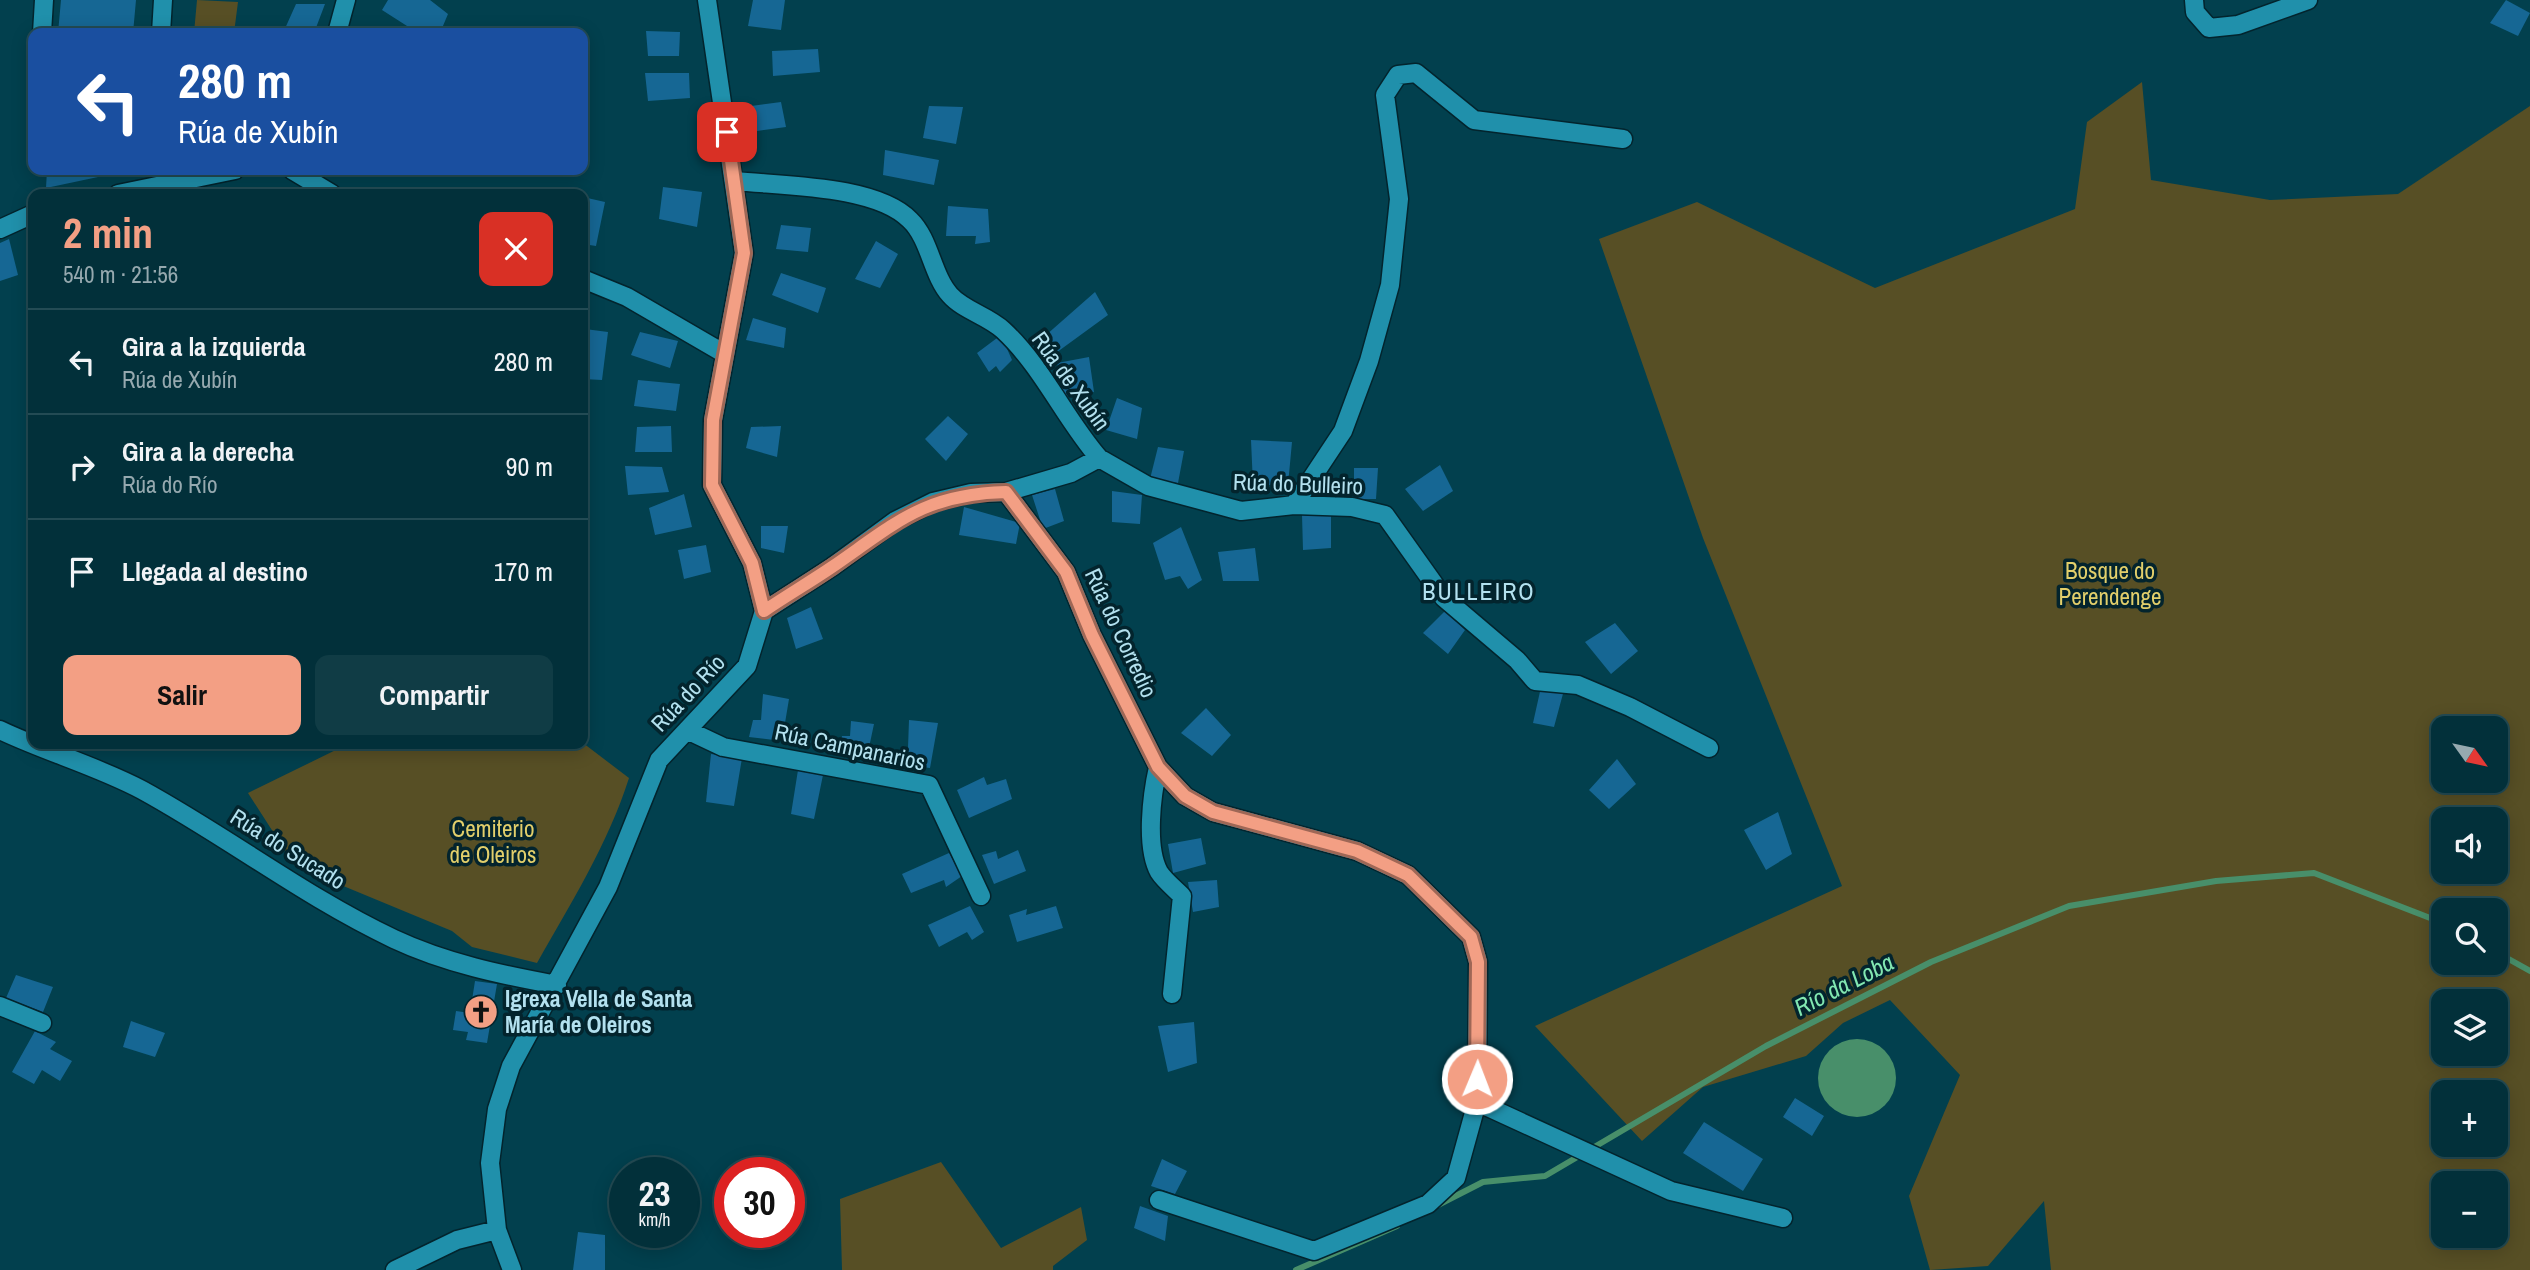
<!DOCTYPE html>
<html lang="es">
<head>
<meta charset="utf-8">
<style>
  :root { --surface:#02303a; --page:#103c45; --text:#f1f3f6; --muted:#96a9af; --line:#234b54; --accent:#f39f84 }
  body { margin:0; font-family:"Archivo Narrow",sans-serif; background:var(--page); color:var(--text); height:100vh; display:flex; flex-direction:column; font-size:26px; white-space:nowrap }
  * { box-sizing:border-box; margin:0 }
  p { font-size:23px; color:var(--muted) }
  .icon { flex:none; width:38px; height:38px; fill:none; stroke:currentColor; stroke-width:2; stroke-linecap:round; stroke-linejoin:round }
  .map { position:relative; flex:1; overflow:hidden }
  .drawer { position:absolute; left:28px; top:189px; width:560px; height:560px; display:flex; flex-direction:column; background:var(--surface); border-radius:14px; box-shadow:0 4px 18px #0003,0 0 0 2px var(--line) }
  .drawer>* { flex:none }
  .guide { position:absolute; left:28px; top:28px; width:560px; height:147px; border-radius:14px; box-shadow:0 4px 18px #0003,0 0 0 2px var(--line); background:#1a4fa0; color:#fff; overflow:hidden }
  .needle { width:46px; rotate:123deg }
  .controls { position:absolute; left:2431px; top:716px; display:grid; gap:14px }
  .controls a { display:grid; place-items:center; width:77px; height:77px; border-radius:14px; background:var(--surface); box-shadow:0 4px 18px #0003,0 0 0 2px var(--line); font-size:35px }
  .speed { position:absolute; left:609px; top:1157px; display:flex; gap:14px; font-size:35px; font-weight:700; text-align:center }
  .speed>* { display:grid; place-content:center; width:91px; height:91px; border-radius:50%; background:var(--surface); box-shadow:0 4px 18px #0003,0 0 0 2px var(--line); line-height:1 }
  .speed small { font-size:18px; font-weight:400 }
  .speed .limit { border:10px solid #d22; background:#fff; color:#111 }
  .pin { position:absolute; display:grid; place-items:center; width:60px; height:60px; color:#fff; margin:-30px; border-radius:14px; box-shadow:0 4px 10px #0006 }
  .me { position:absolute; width:77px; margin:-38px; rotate:1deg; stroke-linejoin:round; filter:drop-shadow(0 0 5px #0008) }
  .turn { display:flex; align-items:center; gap:24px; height:147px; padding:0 35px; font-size:32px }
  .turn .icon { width:91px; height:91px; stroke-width:2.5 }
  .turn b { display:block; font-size:49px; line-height:60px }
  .round { display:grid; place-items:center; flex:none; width:74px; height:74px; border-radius:14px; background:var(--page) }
  .head { display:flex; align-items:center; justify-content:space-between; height:119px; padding:0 35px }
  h1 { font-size:42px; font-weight:700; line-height:52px; color:var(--accent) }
  .cta { display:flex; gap:14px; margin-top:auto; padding:14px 35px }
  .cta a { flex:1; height:80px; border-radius:14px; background:var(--accent); color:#111; font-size:28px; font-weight:700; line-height:80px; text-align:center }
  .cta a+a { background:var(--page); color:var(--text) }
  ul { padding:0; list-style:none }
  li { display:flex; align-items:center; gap:21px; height:105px; padding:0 35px; border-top:2px solid var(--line) }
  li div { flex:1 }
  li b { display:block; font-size:26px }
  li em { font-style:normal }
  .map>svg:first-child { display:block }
  .green { fill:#574f25; fill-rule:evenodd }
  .water { fill:#488f6a }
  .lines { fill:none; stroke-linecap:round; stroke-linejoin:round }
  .stream { stroke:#488f6a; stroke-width:6 }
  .building { fill:#166794 }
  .minor-casing { stroke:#03242d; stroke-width:21 }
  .minor { stroke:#2090ab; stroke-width:18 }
  .route-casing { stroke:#9e6756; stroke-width:18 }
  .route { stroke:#f39f84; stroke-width:12 }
  .labels { text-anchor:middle; stroke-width:7; stroke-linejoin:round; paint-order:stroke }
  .street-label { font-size:23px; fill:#b3e1ef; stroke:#03242d }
  .park-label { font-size:23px; fill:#e2cf6b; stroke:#03242d }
  .poi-label { font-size:23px; font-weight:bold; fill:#b3e1ef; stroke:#03242d; text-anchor:start }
  .neighbourhood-label { font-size:24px; letter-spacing:2px; fill:#b3e1ef; stroke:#03242d }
  .water-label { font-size:24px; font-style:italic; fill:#82e7b1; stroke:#03242d }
</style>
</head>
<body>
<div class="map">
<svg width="2530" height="1270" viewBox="0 0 2530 1270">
  <rect width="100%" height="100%" fill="#02404e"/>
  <path class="green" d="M197,0L238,2L234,33H194Z
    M2142,82L2151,180L2270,200L2398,194L2530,106V1270H2051L2044,1201L1988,1266L1930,1270L1909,1196L1960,1075L1890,1000L1843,1023L1806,1056L1703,1087L1642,1141L1535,1026L1842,886L1703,538L1599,239L1697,202L1875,288L2075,209L2087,122ZM2443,728H2496V780H2443ZM2443,819H2496V872H2443ZM2443,910H2496V962H2443ZM2496,1001V1054H2443V1001ZM2443,1092H2496V1144H2443ZM2443,1183H2496V1236H2443Z
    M583,743L629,778C608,844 571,903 537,963L472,947L452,931L295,866L248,793L348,744Z
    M941,1162L1001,1248L1081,1207L1087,1240L1053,1266V1270H842L840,1199Z"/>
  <path class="water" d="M1818 1078a39 39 0 1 1 78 0a39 39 0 1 1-78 0Z"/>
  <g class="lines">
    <path class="stream" d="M2496,952L2530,971
      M1438,1205L1483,1182L1545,1176L1766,1046L1931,962L2069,906L2216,881L2314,873L2443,923
      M1296,1270L1397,1226"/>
  </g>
  <path class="building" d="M61,0H136L133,33H58Z
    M388,0H430L448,14L440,33H418L382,10Z
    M753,0H785L781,30L748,26Z
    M2506,0L2530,13L2518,36L2490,23Z
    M296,4H325L314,33H283Z
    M646,31L680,32L679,56H648Z
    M818,49L820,72L773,76L772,51Z
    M645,73H689L690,98L648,101Z
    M781,102L786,127L757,131L751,106Z
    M929,106L963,107L956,144L923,138Z
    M885,150L939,160L934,185L883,175Z
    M47,170H118L117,173L46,188Z
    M663,187L702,192L697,227L659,219Z
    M583,197L605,202L596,246L583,244Z
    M948,206L988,209L990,242L975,244L976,236H946Z
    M781,225L811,228L808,252L776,249Z
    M9,239L18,275L0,281V243Z
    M876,241L898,254L880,288L855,279Z
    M781,273L826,288L818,313L772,295Z
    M1095,292L1108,315L1049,358L1037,343Z
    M753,318L786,328L784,348L746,340Z
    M585,329L608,332L602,380L583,379Z
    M640,332L678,341L670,368L631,355Z
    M1001,335L1012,360L1000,372L996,366L989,372L977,353Z
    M1089,357L1094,392L1064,397L1057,363Z
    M638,380L680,384L676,411L634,406Z
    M1117,398L1142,408L1137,439L1106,430Z
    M948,416L968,434L946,461L925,439Z
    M671,426L672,452H635L637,427Z
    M781,426L777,457L746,448L751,427Z
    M1251,440L1292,442L1288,485H1253Z
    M1158,447L1184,451L1178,483L1150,479Z
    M1440,465L1453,491L1423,511L1405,489Z
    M625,466L662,467L669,492L628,495Z
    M1354,468H1378L1376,499H1354Z
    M1055,489L1064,521L1043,529L1032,495Z
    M1112,491L1142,495L1140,524L1112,522Z
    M684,494L692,527L655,535L649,508Z
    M964,507L1020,523L1016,544L959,535Z
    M1302,515L1331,516V548L1303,550Z
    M761,526H788L784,553L761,548Z
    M1181,527L1202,580L1188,589L1180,576L1165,580L1153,543Z
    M706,545L711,572L684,579L678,550Z
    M1255,548L1259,581H1223L1218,552Z
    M811,607L823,639L796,649L787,618Z
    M1445,611L1465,630L1448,654L1423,633Z
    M1615,623L1638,651L1611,674L1585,642Z
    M1541,687L1564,690L1554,727L1533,723Z
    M763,694L789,699L782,741L749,737L753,720H761Z
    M1206,708L1231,735L1212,756L1181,733Z
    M909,720L938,723L930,768L898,764L900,749L908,748Z
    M851,721L874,724L867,757L839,753L842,736H850Z
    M711,754L742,758L734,806L706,802Z
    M1617,759L1636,784L1609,809L1589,790Z
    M798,770L823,775L814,819L791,814Z
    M984,777L987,785L1006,779L1012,799L969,818L957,790Z
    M1778,812L1792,854L1766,870L1744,830Z
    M1201,838L1206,864L1173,873L1168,844Z
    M1018,850L1026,871L994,884L982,855L996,851L998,859Z
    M949,853L962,876L946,887L944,880L911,893L902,874Z
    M1217,880L1219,907L1193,912L1188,882Z
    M970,906L984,932L972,940L967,932L939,947L928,925Z
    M1056,906L1063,928L1017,942L1009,915L1027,909L1026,915Z
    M16,975L53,987L43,1012L6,998Z
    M475,981L497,984L487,1043L466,1040L468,1032L453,1030L456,1011L470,1013Z
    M131,1021L165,1033L155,1057L123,1047Z
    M1194,1022L1197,1063L1168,1072L1158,1026Z
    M35,1031L56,1042L50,1049L72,1061L60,1081L42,1070L34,1084L12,1072Z
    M1795,1098L1824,1116L1812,1136L1783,1117Z
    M1704,1122L1763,1159L1743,1191L1683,1153Z
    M1162,1159L1187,1171L1175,1194L1151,1186Z
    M1140,1206L1168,1216L1165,1241L1134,1228Z
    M578,1232L605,1235V1270H573Z"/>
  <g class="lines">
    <g class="minor-casing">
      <path id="minor" d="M2194,0L2195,12L2209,28L2238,25L2308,0
        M42,33L44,0
        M161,33L163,0
        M337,33L346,0
        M292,170L332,194
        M736,181C783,186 876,185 910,220C930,239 932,275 950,295C963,310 988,316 1003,330C1042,366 1065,419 1099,458L1071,473L1006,492L971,493L933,502L895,521L832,567L764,611
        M118,194L235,170
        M0,229L33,214
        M583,279L627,297L725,354
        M1099,458L1148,486L1241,511L1294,505L1352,507L1385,515L1444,598L1517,660L1535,681L1578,685L1630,707L1709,748
        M1006,492L1066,572L1092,635L1158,767L1185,796L1213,812L1357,851L1408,875L1471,937L1478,962L1477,1102L1456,1178L1428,1204L1314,1251L1159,1200
        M1294,505L1343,431L1369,361L1390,285L1399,199L1385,95L1398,75L1416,73L1474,120L1623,139
        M0,730C46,752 97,766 142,790C228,837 305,897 394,939C445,963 502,975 557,985
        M687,730L723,747L929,785L981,896
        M1158,767C1152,794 1145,846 1159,872C1164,880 1175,889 1182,896L1172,994
        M0,1006L42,1023
        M1477,1102L1671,1191L1783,1218
        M395,1270L457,1240L497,1230
        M512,1270L497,1230L490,1163L497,1109L511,1066L608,887L659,760L747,666L764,611L752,563L712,485L713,420L744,253L707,0"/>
    </g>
    <use href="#minor" class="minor"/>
  </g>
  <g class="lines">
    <g class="route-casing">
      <path id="route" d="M727,132L744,253L713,420L712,485L752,563L764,611C786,596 810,582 832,567C896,523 924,494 1006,492L1066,572L1092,635L1158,767L1185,796L1213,812L1357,851L1408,875L1471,937L1478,962L1477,1079"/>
    </g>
    <use href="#route" class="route"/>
  </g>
  <defs>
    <g id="church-disc" transform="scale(1.75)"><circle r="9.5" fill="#f39f84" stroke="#03242d"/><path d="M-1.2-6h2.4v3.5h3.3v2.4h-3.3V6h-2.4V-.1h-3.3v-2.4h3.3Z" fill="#111"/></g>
  </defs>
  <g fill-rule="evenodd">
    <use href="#church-disc" x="481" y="1012"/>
  </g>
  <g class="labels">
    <g class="street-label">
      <text transform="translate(1071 381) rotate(54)" y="8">Rúa de Xubín</text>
      <text transform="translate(1298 484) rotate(2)" y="8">Rúa do Bulleiro</text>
      <text transform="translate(1121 633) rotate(65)" y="8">Rúa do Corredio</text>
      <text transform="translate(688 693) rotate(-47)" y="8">Rúa do Río</text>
      <text transform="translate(850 747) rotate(12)" y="8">Rúa Campanarios</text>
      <text transform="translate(288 849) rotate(32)" y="8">Rúa do Sucado</text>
    </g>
    <g class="park-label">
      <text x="2110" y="579">Bosque do<tspan x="2110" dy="26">Perendenge</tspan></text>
      <text x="493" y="837">Cemiterio<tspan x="493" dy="26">de Oleiros</tspan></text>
    </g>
    <g class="poi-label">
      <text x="505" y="1007">Igrexa Vella de Santa<tspan x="505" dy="26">María de Oleiros</tspan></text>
    </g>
    <g class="neighbourhood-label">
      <text x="1479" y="600">BULLEIRO</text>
    </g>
    <g class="water-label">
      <text transform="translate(1844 985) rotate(-27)" y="8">Río da Loba</text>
    </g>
  </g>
</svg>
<div class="controls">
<a><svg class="needle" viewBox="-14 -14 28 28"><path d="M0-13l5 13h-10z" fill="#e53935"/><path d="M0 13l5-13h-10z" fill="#96a9af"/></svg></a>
<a><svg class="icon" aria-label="sound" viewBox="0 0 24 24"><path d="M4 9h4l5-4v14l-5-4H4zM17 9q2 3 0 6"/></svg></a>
<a><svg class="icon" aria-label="search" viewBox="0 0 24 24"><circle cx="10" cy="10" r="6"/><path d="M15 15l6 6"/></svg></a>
<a><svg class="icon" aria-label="layers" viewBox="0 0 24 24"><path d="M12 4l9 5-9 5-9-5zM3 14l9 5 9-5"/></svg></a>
<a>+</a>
<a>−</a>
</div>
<div class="speed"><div>23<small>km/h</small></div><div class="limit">30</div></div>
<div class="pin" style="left:727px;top:132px;background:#d93025"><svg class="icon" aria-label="arrive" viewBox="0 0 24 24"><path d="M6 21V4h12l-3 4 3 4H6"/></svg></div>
<svg class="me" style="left:1477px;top:1079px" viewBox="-20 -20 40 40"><circle r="17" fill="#f39f84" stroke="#fff" stroke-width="3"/><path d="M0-11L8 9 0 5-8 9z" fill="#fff"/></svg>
<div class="guide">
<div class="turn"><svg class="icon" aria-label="left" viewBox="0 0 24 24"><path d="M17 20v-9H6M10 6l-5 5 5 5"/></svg><div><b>280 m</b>Rúa de Xubín</div></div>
</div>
<section class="drawer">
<div class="head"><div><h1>2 min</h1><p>540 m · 21:56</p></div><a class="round" style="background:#d93025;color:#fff"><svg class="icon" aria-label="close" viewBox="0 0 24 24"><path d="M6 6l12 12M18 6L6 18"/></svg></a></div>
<ul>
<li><svg class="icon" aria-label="left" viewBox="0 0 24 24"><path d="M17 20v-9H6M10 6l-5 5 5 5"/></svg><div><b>Gira a la izquierda</b><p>Rúa de Xubín</p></div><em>280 m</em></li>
<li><svg class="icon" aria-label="right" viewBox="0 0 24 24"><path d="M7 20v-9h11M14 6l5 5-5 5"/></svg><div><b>Gira a la derecha</b><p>Rúa do Río</p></div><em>90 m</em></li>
<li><svg class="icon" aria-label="arrive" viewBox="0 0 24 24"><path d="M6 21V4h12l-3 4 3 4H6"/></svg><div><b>Llegada al destino</b></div><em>170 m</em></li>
</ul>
<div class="cta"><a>Salir</a><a>Compartir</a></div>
</section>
</div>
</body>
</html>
